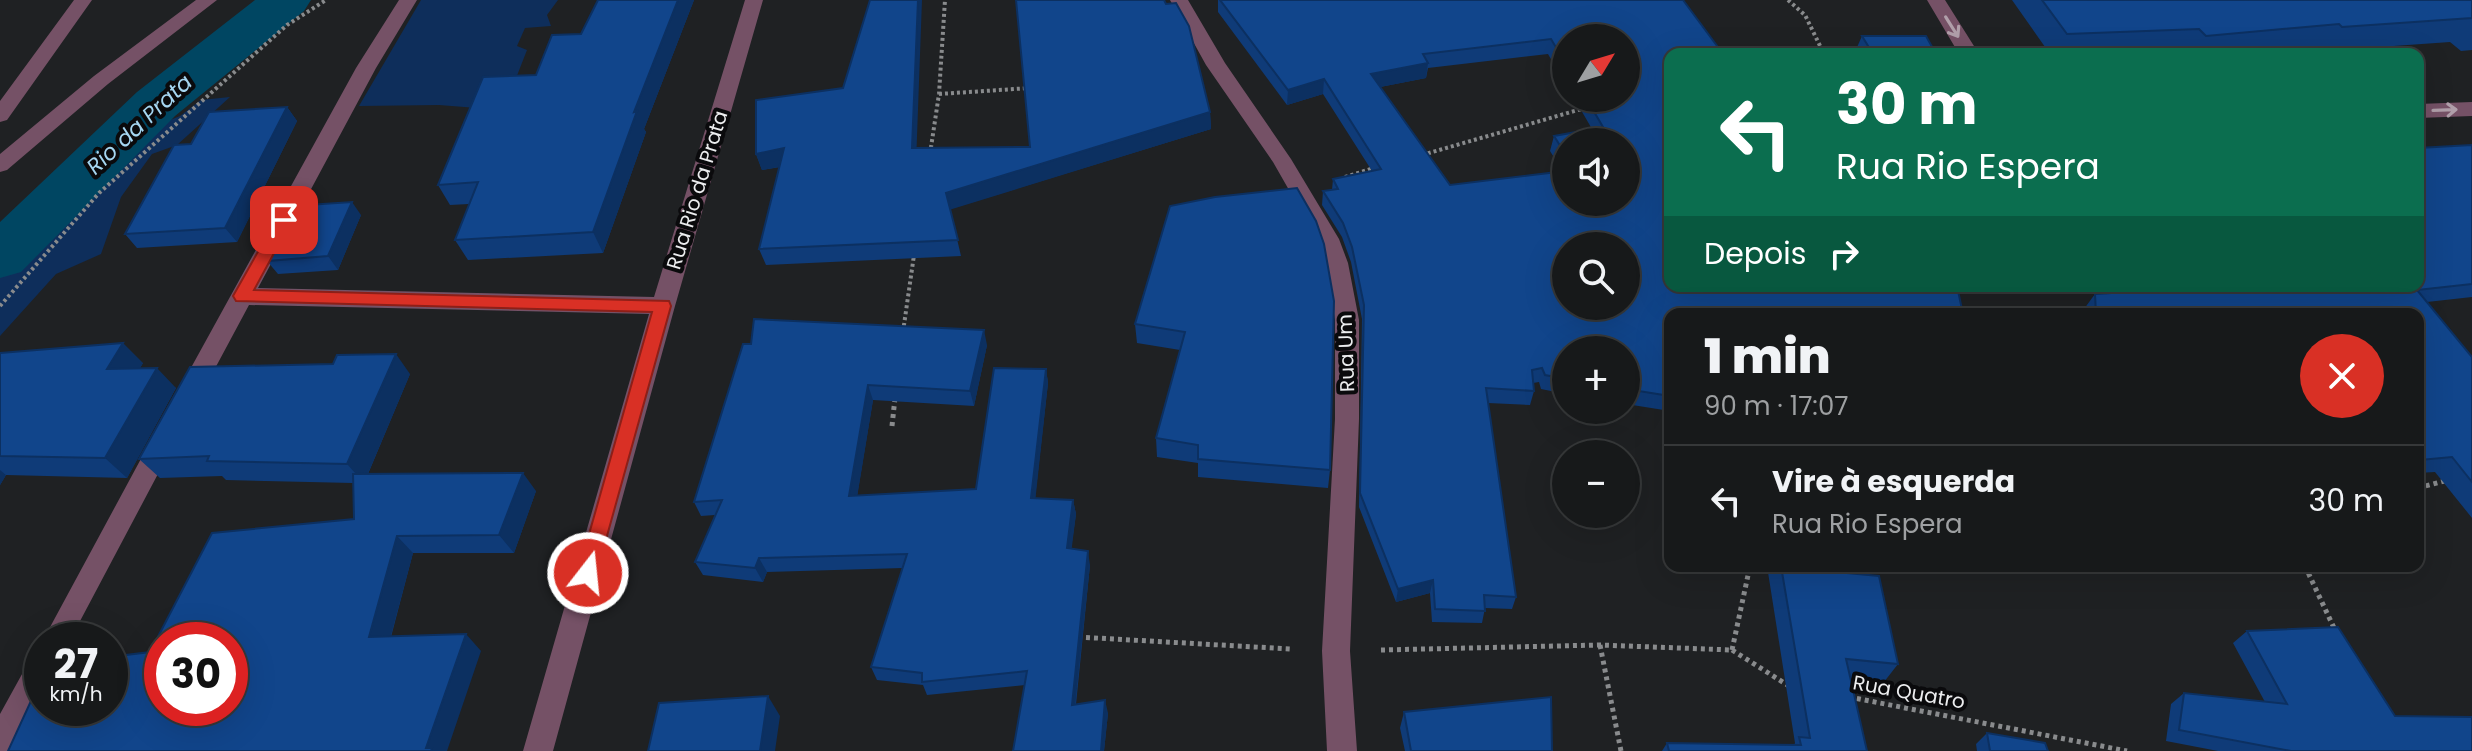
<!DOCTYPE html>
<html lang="pt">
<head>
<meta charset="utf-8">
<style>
  :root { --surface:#17191a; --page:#202223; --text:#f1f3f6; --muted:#9ea0a2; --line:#363839 }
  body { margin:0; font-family:Poppins,sans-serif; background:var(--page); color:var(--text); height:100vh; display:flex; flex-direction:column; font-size:30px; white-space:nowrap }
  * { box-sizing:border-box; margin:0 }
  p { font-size:26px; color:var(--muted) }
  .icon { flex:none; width:44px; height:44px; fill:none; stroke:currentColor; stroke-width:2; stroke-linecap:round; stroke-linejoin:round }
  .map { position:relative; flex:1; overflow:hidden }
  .side { position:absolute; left:1664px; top:308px; width:760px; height:264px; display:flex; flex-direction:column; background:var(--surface); border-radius:16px; box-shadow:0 8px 32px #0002,0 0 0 2px var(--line) }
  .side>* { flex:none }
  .guide { position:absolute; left:1664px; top:48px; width:760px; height:244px; border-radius:16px; box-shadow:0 8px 32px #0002,0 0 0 2px var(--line); background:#0b6e4f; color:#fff; overflow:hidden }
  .needle { width:52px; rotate:52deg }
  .tools { position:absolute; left:1552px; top:24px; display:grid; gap:16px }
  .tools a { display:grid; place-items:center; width:88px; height:88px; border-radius:50%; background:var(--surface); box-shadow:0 8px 32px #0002,0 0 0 2px var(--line); font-size:40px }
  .speed { position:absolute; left:24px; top:622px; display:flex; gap:16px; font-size:40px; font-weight:700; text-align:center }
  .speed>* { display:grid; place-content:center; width:104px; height:104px; border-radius:50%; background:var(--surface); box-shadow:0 8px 32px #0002,0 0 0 2px var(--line); line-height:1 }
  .speed small { font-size:20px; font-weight:400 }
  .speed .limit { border:12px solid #d22; background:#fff; color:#111 }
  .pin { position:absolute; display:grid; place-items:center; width:68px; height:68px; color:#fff; margin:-34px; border-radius:16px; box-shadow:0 4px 12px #0006 }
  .me { position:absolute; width:88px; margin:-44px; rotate:16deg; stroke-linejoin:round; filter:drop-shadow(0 0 6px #0008) }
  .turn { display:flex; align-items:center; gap:28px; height:168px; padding:0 40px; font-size:36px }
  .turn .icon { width:104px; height:104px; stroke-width:2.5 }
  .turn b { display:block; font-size:56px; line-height:68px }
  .then { display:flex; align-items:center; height:76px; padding:0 40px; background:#0003; gap:16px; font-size:30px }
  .round { display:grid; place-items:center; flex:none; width:84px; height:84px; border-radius:42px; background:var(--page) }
  .overview { display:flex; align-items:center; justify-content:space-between; height:136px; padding:0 40px }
  h1 { font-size:48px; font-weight:800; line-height:60px }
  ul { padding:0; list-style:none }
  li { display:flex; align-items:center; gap:24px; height:112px; padding:0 40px; border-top:2px solid var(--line) }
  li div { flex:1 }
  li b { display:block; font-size:30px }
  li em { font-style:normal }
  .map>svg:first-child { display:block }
  .green { fill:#0e2e5b }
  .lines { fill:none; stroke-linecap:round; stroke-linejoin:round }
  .canal { fill:#004662; fill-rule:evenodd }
  .path-far1 { stroke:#898b8d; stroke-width:4; stroke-dasharray:3 3; stroke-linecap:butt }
  .path { stroke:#898b8d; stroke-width:5; stroke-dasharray:4 4; stroke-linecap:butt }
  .minor { fill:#755166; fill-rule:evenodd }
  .wall { fill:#0f3b78; fill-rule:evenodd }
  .shaded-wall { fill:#0c3061 }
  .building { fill:#11458b; stroke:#0c3061; stroke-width:2; fill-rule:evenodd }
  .oneway { stroke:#b09faa }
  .route { fill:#d93025; stroke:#8d1f18; stroke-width:2 }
  .labels { text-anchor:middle; stroke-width:8; stroke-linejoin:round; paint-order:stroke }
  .street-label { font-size:20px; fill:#ecedef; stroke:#0a0a0c }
  .water-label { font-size:22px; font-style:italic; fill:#a5d6f1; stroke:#0a0a0c }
</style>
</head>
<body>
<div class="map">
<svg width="2472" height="751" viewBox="0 0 2472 751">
  <rect width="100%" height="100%" fill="#1f2123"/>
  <path class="green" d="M421,0H558L547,15L551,26L525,28L517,46L527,50L511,91L477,108L439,105L359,106Z
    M230,97L177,145L152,154L121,197L101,254L56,274L0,336V275L27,249L64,227L84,185L158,125L180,116L201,100Z"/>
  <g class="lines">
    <path class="canal" d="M255,0H311L304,11L175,116L21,272L0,278V222L137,92Z"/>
    <path class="path-far1" d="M1788,0L1805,15L1824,54
      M939,94L1030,88
      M930,154L939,94L945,0
      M1422,155L1585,108
      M1345,177L1374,168
      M0,306L99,193L287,25L326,0
      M903,332L914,255"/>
    <path class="path" d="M892,426L895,398
      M2418,488L2448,480
      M2305,566L2335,630
      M1078,637L1291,649
      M1600,645L1621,751
      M1381,650L1600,645L1732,650
      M1732,650L1789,686
      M1732,650L1750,566
      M1849,697L2127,751"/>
    <path class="minor" d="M74,0H92L7,120L0,122V101Z
      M196,0H217L108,84L7,170L0,172V154L94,76Z
      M399,0H417L376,68L258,288L654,297L745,0H763L675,306L553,751H523L649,314L249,305L197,402L188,405L179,402L176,395L356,68Z
      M1170,0H1188L1225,63L1291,159L1339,239L1348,263L1359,320V419L1350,651L1357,751H1327L1322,651L1335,419V320L1326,263L1317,239L1273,162L1206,65Z
      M1927,0H1945L1979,54H1959Z
      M2472,102V116L2418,118V104Z
      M165,428L174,431L177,438L70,640L42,642L156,431Z
      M42,652V693L11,751H0V714L32,656Z"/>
  </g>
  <path class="wall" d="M598,0H694L644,129L646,132L603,253L468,260L455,240L469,204L450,205L438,185L536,75L581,34Z
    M1218,0H1683L1670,314V411L1626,404V350H1566V394L1541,389L1539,382L1533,383L1534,391L1530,405L1488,403L1516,597L1512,609L1485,608L1482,623L1432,622L1430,593L1396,602L1359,507L1362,319L1351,262L1342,237L1322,205L1323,191L1332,190L1333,179L1372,171L1323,94L1287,105L1218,12ZM1566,38L1626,98H1574L1592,129L1554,136L1550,151L1563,172L1450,185L1380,87L1426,78L1428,68L1548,54L1566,85ZM1566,142L1626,202H1566Z
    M2012,0H2472V50L2461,51L2450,42L2323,51L2321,49L2262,54H2050Z
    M1862,36L1936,54H1854Z
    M287,107L297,121L237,242L137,248L125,234L191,144Z
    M1210,112L1211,129L950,209L961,256L766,265L759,249L780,167L762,170L756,154L917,148L1030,147Z
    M2472,145V297L2427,302L2472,357V518L2435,472L2418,473V314H2085L2084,309L2095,294H2108L2105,286H2418Z
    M1170,206L1330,470L1328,488L1198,477V463L1157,457L1156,438L1180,350L1137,343L1135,324Z
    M361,215L338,270L278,274L267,261Z
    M751,344L987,345L974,406L873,400L857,496L976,489L1046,369L1048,383L1035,498L1073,500L1076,514L1071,549L1090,565L1076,704L1108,713L1104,751H1013L1025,685L927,695L923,685L877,680L871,667L903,568L767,572L763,582L703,575L695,562L715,515L701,516L694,502Z
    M0,353L143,363L140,368L176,388L127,478L6,475L0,485Z
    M410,374L368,474L536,491L514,553H413L391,637L481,651L150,652L354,519L353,483L226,480L222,476L160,478L139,459Z
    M1767,566H1824L1826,571L1898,664L1884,682L1850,678L1867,751H1662L1667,743L1794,745L1795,743Z
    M2247,631L2395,716L2472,751H2218L2166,741L2171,704L2184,693L2265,702L2233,643Z
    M1404,712L1552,751H1405L1400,728Z
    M1987,733L2048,751H1977L1976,744Z"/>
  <path class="shaded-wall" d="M678,0H694L644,129L646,132L603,253L593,232L634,112Z
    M918,0H922L916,164L912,148Z
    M1428,63L1426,78L1370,89L1371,74Z
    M1324,79L1323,94L1287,105L1288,90Z
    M287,107L297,121L237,242L225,228Z
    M1210,112L1211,129L949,210L946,193Z
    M784,148L790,165L762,170L756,154Z
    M352,202L361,215L338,270L328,256Z
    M984,330L987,345L974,406L970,391Z
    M123,343L143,363L128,389L107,369Z
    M396,354L410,374L364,483L347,464Z
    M157,368L176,388L127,478L105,458Z
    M1046,369L1048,383L1034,512L1031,498Z
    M868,385L873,400L855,510L849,496Z
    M0,470L6,475L0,485Z
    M523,473L536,491L514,553L499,535Z
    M1073,500L1076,514L1070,562L1067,548Z
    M397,536L413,553L386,654L369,637Z
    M1088,551L1090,565L1074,717L1072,705Z
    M759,558L767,572L763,582L755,568Z
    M1433,580L1430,593L1396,602L1398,589Z
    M466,634L481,651L447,751H430L426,748Z
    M768,696L780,716L775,751H760Z
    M1105,700L1108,713L1104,751H1101Z"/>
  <path class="building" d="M598,0H678L634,112L637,111L593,232L455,240L478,182L438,185L483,77L536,75L552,35L581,34Z
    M870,0H918L912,148L1030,147L1016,0H1164L1166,4L1176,3L1189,26L1210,112L946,193L958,240L759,249L784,148L756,154V100L843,88Z
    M1220,0H1683L1723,54H1670V286H1957L1963,314H1670V396L1626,389V350H1566V379L1545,375L1542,368L1532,370L1534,391L1486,388L1516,597L1484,595L1485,611L1435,609L1433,580L1398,589L1360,493L1364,305L1352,247L1343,223L1323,191L1338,189L1333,179L1381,169L1324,79L1288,90ZM1566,38H1626V98H1586L1603,127L1554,136L1566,155V142H1626V202H1566V171L1450,185L1371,74L1428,63L1423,54L1551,39L1566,64ZM1566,246H1626V306H1566Z
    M2042,0H2472V18L2342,27L2339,24L2206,36L2199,29L2067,34Z
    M1862,36H1926L1936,54H1873Z
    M287,107L225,228L125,234L174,145L191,144L209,112Z
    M2472,145V284L2417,290L2472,357V482L2452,457L2420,460L2418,457V314H2096L2095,294L2127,292L2123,286H2418V148Z
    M1297,188L1316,221L1324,244L1334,301L1330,470L1198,459V445L1156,438L1185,332L1135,324L1170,206L1215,197Z
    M352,202L328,256L267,261L292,206Z
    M754,319L984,330L970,391L868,385L849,496L976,489L994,368L1046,369L1031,498L1073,500L1067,548L1088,551L1072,705L1105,700L1101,751H1013L1027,671L922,682V673L871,667L907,554L759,558L755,568L695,562L722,500L694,502L743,344H751Z
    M123,343L107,369L157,368L105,458L0,456V353Z
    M396,354L347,464L207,461L209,456L139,459L190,367L333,364L337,355Z
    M523,473L499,535L397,536L369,637L466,634L426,748H432L431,751H8L42,677V708H110V657L150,652L212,533L354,519L353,474ZM162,640H230V708H162Z
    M1781,566H1824L1826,571L1879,576L1898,664L1846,659L1867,751H1669L1667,743L1801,745L1799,737L1810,738Z
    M2338,627L2395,716L2472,717V751H2291L2179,730L2184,693L2287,704L2247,631Z
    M768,696L760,751H648L659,703Z
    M1551,697L1552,751H1411L1404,712Z
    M1987,733L2045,743L2048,751H1990Z"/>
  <defs><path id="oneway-shaft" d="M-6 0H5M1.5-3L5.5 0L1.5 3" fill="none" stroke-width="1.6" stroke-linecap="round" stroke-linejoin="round" transform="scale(2)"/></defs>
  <g class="oneway">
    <use href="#oneway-shaft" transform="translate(1952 27) rotate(58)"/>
    <use href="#oneway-shaft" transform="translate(2445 110) rotate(-2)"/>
  </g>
  <path class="route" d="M284,214L292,220L254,290L669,301L671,306L595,579L588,582L581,579L578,573L652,312L236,301L233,296L278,216Z"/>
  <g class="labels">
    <g class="street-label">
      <text transform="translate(697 190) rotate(-73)" y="7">Rua Rio da Prata</text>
      <text transform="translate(1346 353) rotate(-92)" y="7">Rua Um</text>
      <text transform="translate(1909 692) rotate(10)" y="7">Rua Quatro</text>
    </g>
    <g class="water-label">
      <text transform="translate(139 124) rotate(-43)" y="8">Rio da Prata</text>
    </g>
  </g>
</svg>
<div class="tools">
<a><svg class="needle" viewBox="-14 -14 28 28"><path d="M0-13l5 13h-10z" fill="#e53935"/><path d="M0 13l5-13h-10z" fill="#9ea0a2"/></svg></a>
<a><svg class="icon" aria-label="sound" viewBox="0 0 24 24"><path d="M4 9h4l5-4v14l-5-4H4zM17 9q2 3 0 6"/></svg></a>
<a><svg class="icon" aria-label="search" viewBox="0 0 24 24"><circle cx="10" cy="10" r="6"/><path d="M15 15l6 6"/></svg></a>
<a>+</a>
<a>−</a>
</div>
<div class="speed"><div>27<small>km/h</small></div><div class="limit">30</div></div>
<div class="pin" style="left:284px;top:220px;background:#d93025"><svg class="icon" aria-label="arrive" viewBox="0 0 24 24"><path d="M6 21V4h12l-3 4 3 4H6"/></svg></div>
<svg class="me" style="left:588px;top:573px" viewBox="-20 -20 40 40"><circle r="17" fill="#d93025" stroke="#fff" stroke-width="3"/><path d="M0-11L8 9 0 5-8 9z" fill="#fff"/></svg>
<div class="guide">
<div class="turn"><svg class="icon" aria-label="left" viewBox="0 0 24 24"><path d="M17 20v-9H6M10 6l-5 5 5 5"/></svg><div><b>30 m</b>Rua Rio Espera</div></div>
<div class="then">Depois<svg class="icon" aria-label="right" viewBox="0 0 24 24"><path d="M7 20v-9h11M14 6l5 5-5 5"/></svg></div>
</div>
<section class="side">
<div class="overview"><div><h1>1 min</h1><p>90 m · 17:07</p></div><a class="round" style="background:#d93025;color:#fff"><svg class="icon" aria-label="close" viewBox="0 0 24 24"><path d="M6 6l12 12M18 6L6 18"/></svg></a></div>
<ul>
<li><svg class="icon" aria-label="left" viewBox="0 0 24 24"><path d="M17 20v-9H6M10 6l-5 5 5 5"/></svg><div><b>Vire à esquerda</b><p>Rua Rio Espera</p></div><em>30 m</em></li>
</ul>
</section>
</div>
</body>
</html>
